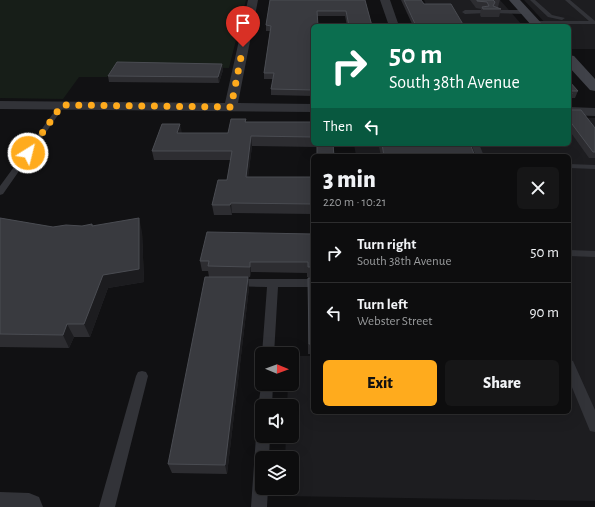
<!DOCTYPE html>
<html lang="en">
<head>
<meta charset="utf-8">
<style>
  :root { --surface:#0d0d0e; --page:#161617; --text:#f1f3f6; --muted:#9a9c9e; --line:#2d2d2e; --accent:#ffab1d }
  body { margin:0; font-family:"Alegreya Sans",sans-serif; background:var(--page); color:var(--text); height:100vh; display:flex; flex-direction:column; font-size:15px; white-space:nowrap }
  * { box-sizing:border-box; margin:0 }
  p { font-size:13px; color:var(--muted) }
  .icon { flex:none; width:22px; height:22px; fill:none; stroke:currentColor; stroke-width:2; stroke-linecap:round; stroke-linejoin:round }
  .map { position:relative; flex:1; overflow:hidden }
  .side { position:absolute; left:311px; top:154px; width:260px; height:260px; display:flex; flex-direction:column; background:var(--surface); border-radius:6px; box-shadow:0 4px 16px #0002,0 0 0 1px var(--line) }
  .side>* { flex:none }
  .hud { position:absolute; left:311px; top:24px; width:260px; height:122px; border-radius:6px; box-shadow:0 4px 16px #0002,0 0 0 1px var(--line); background:#0b6e4f; color:#fff; overflow:hidden }
  .needle { width:26px; rotate:91deg }
  .controls { position:absolute; left:255px; top:347px; display:grid; gap:8px }
  .controls a { display:grid; place-items:center; width:44px; height:44px; border-radius:6px; background:var(--surface); box-shadow:0 4px 16px #0002,0 0 0 1px var(--line); font-size:20px }
  .pin { position:absolute; display:grid; place-items:center; width:34px; height:34px; color:#fff; margin:-41px -17px; border-radius:50% 50% 50% 0; rotate:-45deg; box-shadow:0 0 4px #0007 }
  .pin .icon { rotate:45deg }
  .me { position:absolute; width:44px; margin:-22px; rotate:36deg; stroke-linejoin:round; filter:drop-shadow(0 0 3px #0008) }
  .turn { display:flex; align-items:center; gap:14px; height:84px; padding:0 12px; font-size:18px }
  .turn .icon { width:52px; height:52px; stroke-width:2.5 }
  .turn b { display:block; font-size:28px; line-height:34px }
  .then { display:flex; align-items:center; height:38px; padding:0 12px; background:#0003; gap:8px; font-size:15px }
  .round { display:grid; place-items:center; flex:none; width:42px; height:42px; border-radius:6px; background:var(--page) }
  .head { display:flex; align-items:center; justify-content:space-between; height:68px; padding:0 12px }
  h1 { font-size:24px; font-weight:800; line-height:30px }
  .cta { display:flex; gap:8px; margin-top:auto; padding:8px 12px }
  .cta a { flex:1; height:46px; border-radius:6px; background:var(--accent); color:#111; font-size:16px; font-weight:800; line-height:46px; text-align:center }
  .cta a+a { background:var(--page); color:var(--text) }
  ul { padding:0; list-style:none }
  li { display:flex; align-items:center; gap:12px; height:60px; padding:0 12px; border-top:1px solid var(--line) }
  li div { flex:1 }
  li b { display:block; font-size:15px }
  li em { font-style:normal }
  .map>svg:first-child { display:block }
  .built { fill:#1d1d20 }
  .green { fill:#171e18 }
  .lines { fill:none; stroke-linecap:round; stroke-linejoin:round }
  .lane { fill:#323338; fill-rule:evenodd }
  .street { fill:#323338; fill-rule:evenodd }
  .secondary { fill:#404249; fill-rule:evenodd }
  .wall { fill:#2d2d31 }
  .shaded-wall { fill:#1c1c1f }
  .building { fill:#393a3f; stroke:#4a4c52 }
  .route { stroke:#ffab1d; stroke-width:7; stroke-dasharray:0 12.6 }
</style>
</head>
<body>
<div class="map">
<svg width="595" height="507" viewBox="0 0 595 507">
  <rect width="100%" height="100%" fill="#111113"/>
  <path class="built" d="M424,0H500L523,26H464L454,9H428Z
    M524,0H595V49H570L569,26H548Z
    M569,118H595V501L284,496V488H292V458H285L286,436H292V406H287L288,384H292V356H313V412H569V156H356L354,144H569Z"/>
  <path class="green" d="M0,0H246L229,68L114,67L107,77H79L63,99L0,98Z"/>
  <g class="lines">
    <path class="lane" d="M530,0H535L552,15L565,18L562,20L548,17Z
      M565,0H570L595,21V24H533V22L535,21H589Z
      M484,10L486,13L465,14L462,12L465,10Z
      M495,10H525L528,12L525,14L493,13Z
      M60,104L65,105L3,194L0,195V186Z
      M471,144H479L484,156H476Z
      M569,164L595,165V169L569,168Z
      M569,250L595,251V257L569,256Z
      M235,279H313V287H278L274,354H262L267,287L231,286L230,283L231,280Z
      M569,360L573,361L595,410V432L590,431L569,380Z
      M142,371L146,372L148,376L115,507H99L136,376L138,372Z
      M262,381V384H273L272,406H262V411L258,406Z
      M262,430V436H270L269,458H262V488H268L267,507H251L256,436L258,431Z"/>
    <path class="street" d="M248,0H258L238,103L313,104V112L0,109V101L225,103Z
      M380,0H390L399,26H389Z
      M569,107L595,108V116L569,115Z
      M0,492L29,493L39,497L43,507H0Z"/>
    <path class="secondary" d="M509,0H520L544,26H532Z
      M569,55L574,56L595,79V91L590,90L569,67Z"/>
  </g>
  <path class="wall" d="M270,0H365L372,26H347L345,16H317L313,26V96L271,95V89L273,79H264V73L270,31H266V25Z
    M401,0H421L424,4L464,26H413Z
    M470,0H500L498,7H497L501,9L499,17H481L480,15L481,9L476,8Z
    M222,64L223,70L219,83L109,82L108,76Z
    M569,81L578,91L575,98H571L572,99L570,103L571,110L595,128V158H589L569,130Z
    M246,119V122H313V144H340V147H334V156H317V147L252,146L248,177H313V214L232,213V215H214L212,205L227,180L231,160H154L152,151L182,133H228Z
    M374,144H470L475,156H381L379,147H375Z
    M0,218L53,227L82,226L92,224L93,226L142,232L144,282L108,288L90,337H74L69,348L0,347Z
    M313,234V354H308V278H312L307,277V273L251,272L250,277H209L208,271H202L200,261Z
    M248,277L249,288L227,474L172,473L168,464Z"/>
  <path class="shaded-wall" d="M222,64L223,70L219,83L218,77Z
    M180,124L182,133H177Z
    M251,136L252,146L247,187L246,177Z
    M231,203L232,213V215L230,205Z
    M139,218L142,232L144,282L108,288L90,337L84,324L103,275Z
    M250,262L251,272L250,277Z
    M248,277L249,288L227,474L225,465Z
    M67,324L74,337L69,348L63,335Z"/>
  <path class="building" d="M270,0H365L372,26H349L346,11H317L318,26H313V90L271,89L274,73H264L271,26L266,25Z
    M404,0H421L424,4H451L464,26H416Z
    M477,0H493L495,2L493,6L501,9H483L482,7L489,6L487,2L477,1Z
    M117,62L222,64L218,77L108,76Z
    M569,81L578,91H571L572,94H569Z
    M569,96L572,99L570,101L571,110H581L595,128V152H593L569,120Z
    M231,119H246L245,122H313V137L251,136L246,177H313V204L231,203L230,205H212L218,180H227L232,151H152L162,124H180L177,133H228Z
    M317,144H333L334,156H317Z
    M382,144H470L475,156H384Z
    M0,218L53,227L66,225L82,226L92,224V226L139,218V269L103,275L84,324H67L63,335L0,334Z
    M207,232L313,234V267H308V262H250V267L208,266L209,261H200Z
    M205,277H248L225,465L168,464Z
    M308,278H313V344H309Z"/>
  <g class="lines">
    <path class="route" d="M28,153L62,105L231,107L243,47"/>
  </g>
</svg>
<div class="controls">
<a><svg class="needle" viewBox="-14 -14 28 28"><path d="M0-13l5 13h-10z" fill="#e53935"/><path d="M0 13l5-13h-10z" fill="#9a9c9e"/></svg></a>
<a><svg class="icon" aria-label="sound" viewBox="0 0 24 24"><path d="M4 9h4l5-4v14l-5-4H4zM17 9q2 3 0 6"/></svg></a>
<a><svg class="icon" aria-label="layers" viewBox="0 0 24 24"><path d="M12 4l9 5-9 5-9-5zM3 14l9 5 9-5"/></svg></a>
</div>
<div class="pin" style="left:243px;top:47px;background:#d93025"><svg class="icon" aria-label="arrive" viewBox="0 0 24 24"><path d="M6 21V4h12l-3 4 3 4H6"/></svg></div>
<svg class="me" style="left:28px;top:153px" viewBox="-20 -20 40 40"><circle r="17" fill="#ffab1d" stroke="#fff" stroke-width="3"/><path d="M0-11L8 9 0 5-8 9z" fill="#fff"/></svg>
<div class="hud">
<div class="turn"><svg class="icon" aria-label="right" viewBox="0 0 24 24"><path d="M7 20v-9h11M14 6l5 5-5 5"/></svg><div><b>50 m</b>South 38th Avenue</div></div>
<div class="then">Then<svg class="icon" aria-label="left" viewBox="0 0 24 24"><path d="M17 20v-9H6M10 6l-5 5 5 5"/></svg></div>
</div>
<section class="side">
<div class="head"><div><h1>3 min</h1><p>220 m · 10:21</p></div><a class="round"><svg class="icon" aria-label="close" viewBox="0 0 24 24"><path d="M6 6l12 12M18 6L6 18"/></svg></a></div>
<ul>
<li><svg class="icon" aria-label="right" viewBox="0 0 24 24"><path d="M7 20v-9h11M14 6l5 5-5 5"/></svg><div><b>Turn right</b><p>South 38th Avenue</p></div><em>50 m</em></li>
<li><svg class="icon" aria-label="left" viewBox="0 0 24 24"><path d="M17 20v-9H6M10 6l-5 5 5 5"/></svg><div><b>Turn left</b><p>Webster Street</p></div><em>90 m</em></li>
</ul>
<div class="cta"><a>Exit</a><a>Share</a></div>
</section>
</div>
</body>
</html>
